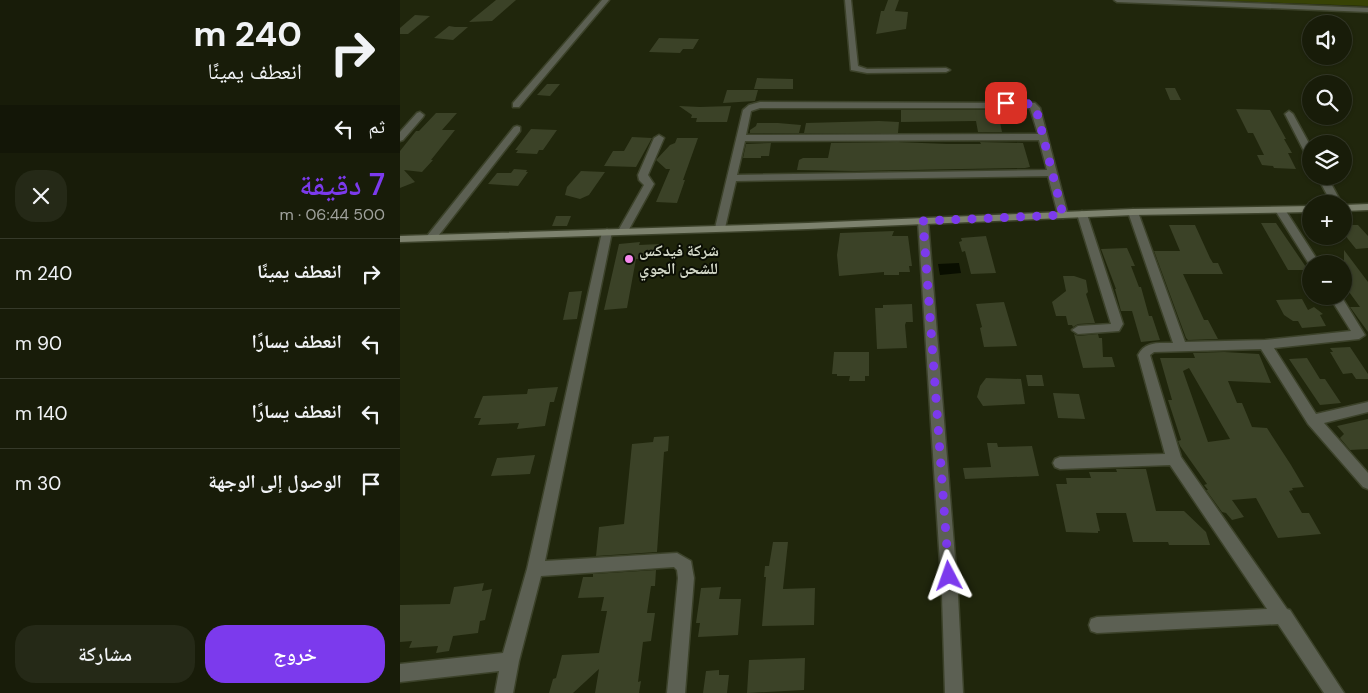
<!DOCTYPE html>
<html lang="ar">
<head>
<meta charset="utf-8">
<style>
  :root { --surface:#181c09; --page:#252917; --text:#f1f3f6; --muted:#9fa19c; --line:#363a2a; --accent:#7c3aed }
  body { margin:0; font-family:"DM Sans","Noto Naskh Arabic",sans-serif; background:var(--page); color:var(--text); direction:rtl; height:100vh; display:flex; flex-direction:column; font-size:19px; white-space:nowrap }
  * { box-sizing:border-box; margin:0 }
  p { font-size:16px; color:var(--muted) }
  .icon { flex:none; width:28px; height:28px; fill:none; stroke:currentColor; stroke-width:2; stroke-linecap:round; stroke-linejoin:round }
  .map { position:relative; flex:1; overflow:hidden; direction:ltr }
  .panel { display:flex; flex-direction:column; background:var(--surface); width:400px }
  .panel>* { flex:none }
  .guide { background:#181c09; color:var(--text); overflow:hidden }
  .buttons { position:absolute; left:902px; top:15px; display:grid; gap:10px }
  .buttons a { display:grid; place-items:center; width:50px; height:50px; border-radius:50%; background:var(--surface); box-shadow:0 1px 4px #0004,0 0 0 1px var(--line); font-size:25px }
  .pin { position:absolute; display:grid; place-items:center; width:42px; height:42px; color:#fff; margin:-21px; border-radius:10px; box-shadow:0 2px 8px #0006 }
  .me { position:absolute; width:55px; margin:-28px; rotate:356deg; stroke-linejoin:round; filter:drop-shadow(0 0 4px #0008) }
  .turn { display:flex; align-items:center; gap:18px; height:105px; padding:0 15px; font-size:22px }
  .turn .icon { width:65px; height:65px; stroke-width:2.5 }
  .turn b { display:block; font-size:35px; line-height:42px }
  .then { display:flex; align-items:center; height:48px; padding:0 15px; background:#0003; gap:10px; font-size:19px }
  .round { display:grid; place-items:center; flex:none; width:52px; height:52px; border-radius:20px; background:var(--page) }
  .summary { display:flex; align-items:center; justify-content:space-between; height:85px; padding:0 15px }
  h1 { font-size:30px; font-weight:600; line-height:38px; color:var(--accent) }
  .cta { display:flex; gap:10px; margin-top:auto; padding:10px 15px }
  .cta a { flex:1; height:58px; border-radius:20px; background:var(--accent); color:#fff; font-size:20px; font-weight:600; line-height:58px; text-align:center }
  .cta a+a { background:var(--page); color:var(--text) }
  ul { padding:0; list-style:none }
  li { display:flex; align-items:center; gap:15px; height:70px; padding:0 15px; border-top:1px solid var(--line) }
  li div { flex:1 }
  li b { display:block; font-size:19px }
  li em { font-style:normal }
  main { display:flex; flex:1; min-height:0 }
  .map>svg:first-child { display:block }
  .green { fill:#374205 }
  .water { fill:#090e00 }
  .building { fill:#3b4227; fill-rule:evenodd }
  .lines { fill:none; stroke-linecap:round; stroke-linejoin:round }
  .street-casing { stroke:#3c422a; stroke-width:3 }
  .secondary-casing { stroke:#3c422a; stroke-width:3 }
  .street { fill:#5c6053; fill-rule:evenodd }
  .secondary { fill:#7d826e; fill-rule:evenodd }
  .route { stroke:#7c3aed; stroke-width:9; stroke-dasharray:0 16.2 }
  .poi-dot { fill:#f688ed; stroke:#0b0e04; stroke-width:2 }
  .labels { text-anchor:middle; stroke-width:4; stroke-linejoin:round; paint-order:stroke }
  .poi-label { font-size:16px; font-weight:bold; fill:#d1d6c6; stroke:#0b0e04; text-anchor:start }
</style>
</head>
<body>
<main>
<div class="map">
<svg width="968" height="693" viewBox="0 0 968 693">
  <rect width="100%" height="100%" fill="#20260c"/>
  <path class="green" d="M802,0H968V6Z"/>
  <path class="water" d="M559,263L561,273L540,275L538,264Z"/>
  <path class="building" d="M96,0H116L92,21L69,22Z
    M488,0H499L495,11L508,12L506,29L476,34L481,11H484Z
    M15,15L30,16L8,34H0V28Z
    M49,26L55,27H68L53,40L34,38Z
    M259,38L299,39L293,49H283L280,53L249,52Z
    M357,78L393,79V89H354Z
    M147,84H160L150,96L137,95Z
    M765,88H775L781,100H770Z
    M327,90H358L355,101L323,103Z
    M279,106L300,107L331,106L327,122H296L297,118H291L292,115Z
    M836,109L870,110L886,139H884L892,153H888L896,169L874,168L873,166L862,165L857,155H864L853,133H848Z
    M501,110H600L604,122H600L602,132H578L576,121L501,122Z
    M36,113H57L42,130H55L31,160H33L22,172L4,170L15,182L0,188V151L16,131H19Z
    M479,121L499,122L498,133H404L406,123Z
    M357,123H378L401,125L399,133H350V130L356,126Z
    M131,129L157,130L143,150H139L137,154L116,153L118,150H115Z
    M232,137L252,138L236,167L204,166L213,151H224Z
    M277,138H298L283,180H285L277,203L256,202L270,169H266L256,160L270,145L275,143Z
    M497,142L547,144H581L580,142L623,143L630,167L625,168L454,171L397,170L399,160L403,158H428L431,143Z
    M371,143L369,156H361V158H343L346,144Z
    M114,169L127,170L126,172H128L118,186L88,184L97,173H111Z
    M181,171L205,172L189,195L180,199L165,195L167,187Z
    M156,216H171L167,226H152Z
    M861,223H876L908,270H888Z
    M769,225H795L810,258L813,263H818L823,274H783L804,320H808L818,339L788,340L786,338L754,251H780Z
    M944,225H958L968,236V248L956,249L944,234Z
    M494,231L492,236H508L512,266H509L510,272H499V275H484V272L439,276L437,255L440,233Z
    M586,236L596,273L571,274L565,251L562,252L559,242L562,241L561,238Z
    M240,242L239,245L260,244L258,257L236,259L227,308L204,310L219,244Z
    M727,248L735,266H731L739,287H741L749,316H752L760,340L741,342L732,311H721L715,289H716L701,249Z
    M944,250L968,282V332L950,307H960L944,285Z
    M663,276H674L686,280L688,292L686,294L695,323L678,324L673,327L672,325H668L666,316H656L652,302L666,291Z
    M182,291L177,319L163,320L169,292Z
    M902,299L908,310L914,307L923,314L920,315L926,326L902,328L898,321H893L884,315L876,300Z
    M604,302L617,346L584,347L580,328L582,327L576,304Z
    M512,304L513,322H506L505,325L507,348L477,349L475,308H483V305Z
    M674,334L678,336L698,334L699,338H702L703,357H712L715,367L683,368Z
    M950,347L968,374V379H956L952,373L943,374L930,352H933L930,348Z
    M434,352H469V376H465V381H449L450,376H437V374H432Z
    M824,352L859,354L871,383L828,381L837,403H842L852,427L867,428L891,465L904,487L892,488L893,490L889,491L902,513H909L921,534L878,538L856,498L832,500L844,517L832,520L826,513L822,512L806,490H808L804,485L807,484L780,446L778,441L781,440L768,400H772L760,358H795L793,353ZM789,368L830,439L808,442L783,371Z
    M907,358L920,379H925L941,403L920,405L889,359Z
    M626,375H642L644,386H628Z
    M586,378L621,379L625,404L583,406L577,397L580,386Z
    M158,387L154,402H150L145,426L117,429L119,423L78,425L81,418H74L83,396L127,394L128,389Z
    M653,393L679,394L685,419L658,418Z
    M968,419V449L950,450L940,438L944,434L937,426Z
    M269,436L268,451L264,452L257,552L196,556L199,527L224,524L232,444L253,442L254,437Z
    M587,443H597L598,447L632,446L639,476L565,479L563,468L591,467Z
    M135,455L130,474L91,476L97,458Z
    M716,469H746L756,511H784L806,532L810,545H769L768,542H733L726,513H696L700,531H698V533L666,532L656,484H667L666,478H691L689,472H717Z
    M373,542H388L383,589L415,588L414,625L362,626L366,577H364L365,566H369Z
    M256,570L255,586H251L247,613H255L251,641L243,642L238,682L241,681L239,693H195L199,669L173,693H149L153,679L156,678L162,655L199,653L207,611H201L204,597L178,598L183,577H193V574Z
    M84,583L82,591L92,589L85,620L80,621L78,633L53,636L49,651L36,653L38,646L9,648L12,641L0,642V605L50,604L54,587Z
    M321,587L319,599H341L338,635L298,637L300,623H296L301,588Z
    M405,658L404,690L347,693L349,660Z
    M319,670V675H329L327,693H303L306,671Z"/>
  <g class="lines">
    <g class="street-casing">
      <path id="street" d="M202,0H209L119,107H113V103Z
        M445,0H451L458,66L467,69L546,68L550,70L546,72L467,73L451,70Z
        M714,0H770L968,8V12L717,2Z
        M360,102L635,103L640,108L668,215L663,218L658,215L648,176L336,181L325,228L324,230H316L315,228L343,110L349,105ZM360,108H630L638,134L346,135L351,111ZM639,140L647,170L337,175L345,141Z
        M889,111L893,114L911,147V158L906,155L885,114Z
        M20,112L24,115L23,117L3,140L0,141V132L17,113Z
        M117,126L120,127V131L35,240H27L26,238L27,236L114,127Z
        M259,135L264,138L248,175L254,184L227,233H219L218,231L244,185L239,180L238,175L254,138Z
        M917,176H927L942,204H932Z
        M880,207L884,208L920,264H911V267L875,210Z
        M733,209L738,212L785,342L865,340L951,331L929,296H941L965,335L959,339L874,348L916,414L968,402V412L924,423L968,473V489L963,487L908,424L861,349L754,352L750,355L781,457L887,609L890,610L944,693H924L878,624L697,633L691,631L689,625L691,619L697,617L867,609L770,465L660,469L655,467L653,463L655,459L660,457L765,454L738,355C745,341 759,343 773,343L728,212Z
        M682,211L687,214L723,324L719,331L678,334L672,330L678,326L711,324L677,214Z
        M523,218L528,221L558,595L563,693H545L542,595L518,221Z
        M207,229L212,232L145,561L277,553L291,561L294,578L285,693H267L278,578L277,570L274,567L141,576L119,661L113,693H95L99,671L0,682V664L103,653L127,569L202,232Z"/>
    </g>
    <g class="secondary-casing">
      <path id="secondary" d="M968,204V210L944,211V205Z
        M911,206V212L733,215L408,229L0,242V236L408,223L733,209Z"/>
    </g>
    <use href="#street" class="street"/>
    <use href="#secondary" class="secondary"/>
  </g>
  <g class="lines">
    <path class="route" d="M549,576L523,221L663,215L636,108C628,101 616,103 606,103"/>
  </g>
  <circle class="poi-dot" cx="229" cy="259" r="5"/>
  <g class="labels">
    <g class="poi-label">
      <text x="239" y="256">شركة فيدكس<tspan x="239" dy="18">للشحن الجوي</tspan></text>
    </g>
  </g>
</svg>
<div class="buttons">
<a><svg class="icon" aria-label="sound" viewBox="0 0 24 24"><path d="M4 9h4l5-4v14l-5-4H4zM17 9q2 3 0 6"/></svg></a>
<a><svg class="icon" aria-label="search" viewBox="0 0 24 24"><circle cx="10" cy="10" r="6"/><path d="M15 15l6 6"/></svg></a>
<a><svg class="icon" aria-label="layers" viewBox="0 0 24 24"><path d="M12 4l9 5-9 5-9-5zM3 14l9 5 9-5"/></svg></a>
<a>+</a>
<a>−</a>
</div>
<div class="pin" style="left:606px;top:103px;background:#d93025"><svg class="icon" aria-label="arrive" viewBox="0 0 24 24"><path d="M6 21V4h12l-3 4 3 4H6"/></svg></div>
<svg class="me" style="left:549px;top:576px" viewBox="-20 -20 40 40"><path d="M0-17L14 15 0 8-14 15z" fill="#7c3aed" stroke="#fff" stroke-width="4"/></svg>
</div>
<section class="panel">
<div class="guide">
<div class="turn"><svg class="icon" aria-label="right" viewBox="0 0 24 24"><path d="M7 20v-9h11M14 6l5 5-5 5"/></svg><div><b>240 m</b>انعطف يمينًا</div></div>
<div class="then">ثم<svg class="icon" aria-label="left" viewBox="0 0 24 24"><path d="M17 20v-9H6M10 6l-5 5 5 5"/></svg></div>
</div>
<div class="summary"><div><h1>7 دقيقة</h1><p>500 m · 06:44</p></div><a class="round"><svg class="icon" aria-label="close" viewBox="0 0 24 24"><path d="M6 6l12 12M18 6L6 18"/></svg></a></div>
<ul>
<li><svg class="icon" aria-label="right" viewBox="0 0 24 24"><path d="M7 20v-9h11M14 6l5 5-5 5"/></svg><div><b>انعطف يمينًا</b></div><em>240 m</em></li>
<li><svg class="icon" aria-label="left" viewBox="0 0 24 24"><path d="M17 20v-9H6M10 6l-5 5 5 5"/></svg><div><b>انعطف يسارًا</b></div><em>90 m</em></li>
<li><svg class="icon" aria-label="left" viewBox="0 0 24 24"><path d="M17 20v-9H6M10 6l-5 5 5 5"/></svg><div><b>انعطف يسارًا</b></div><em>140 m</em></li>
<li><svg class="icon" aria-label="arrive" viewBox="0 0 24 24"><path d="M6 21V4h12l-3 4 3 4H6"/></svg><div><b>الوصول إلى الوجهة</b></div><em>30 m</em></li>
</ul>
<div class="cta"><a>خروج</a><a>مشاركة</a></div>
</section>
</main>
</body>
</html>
